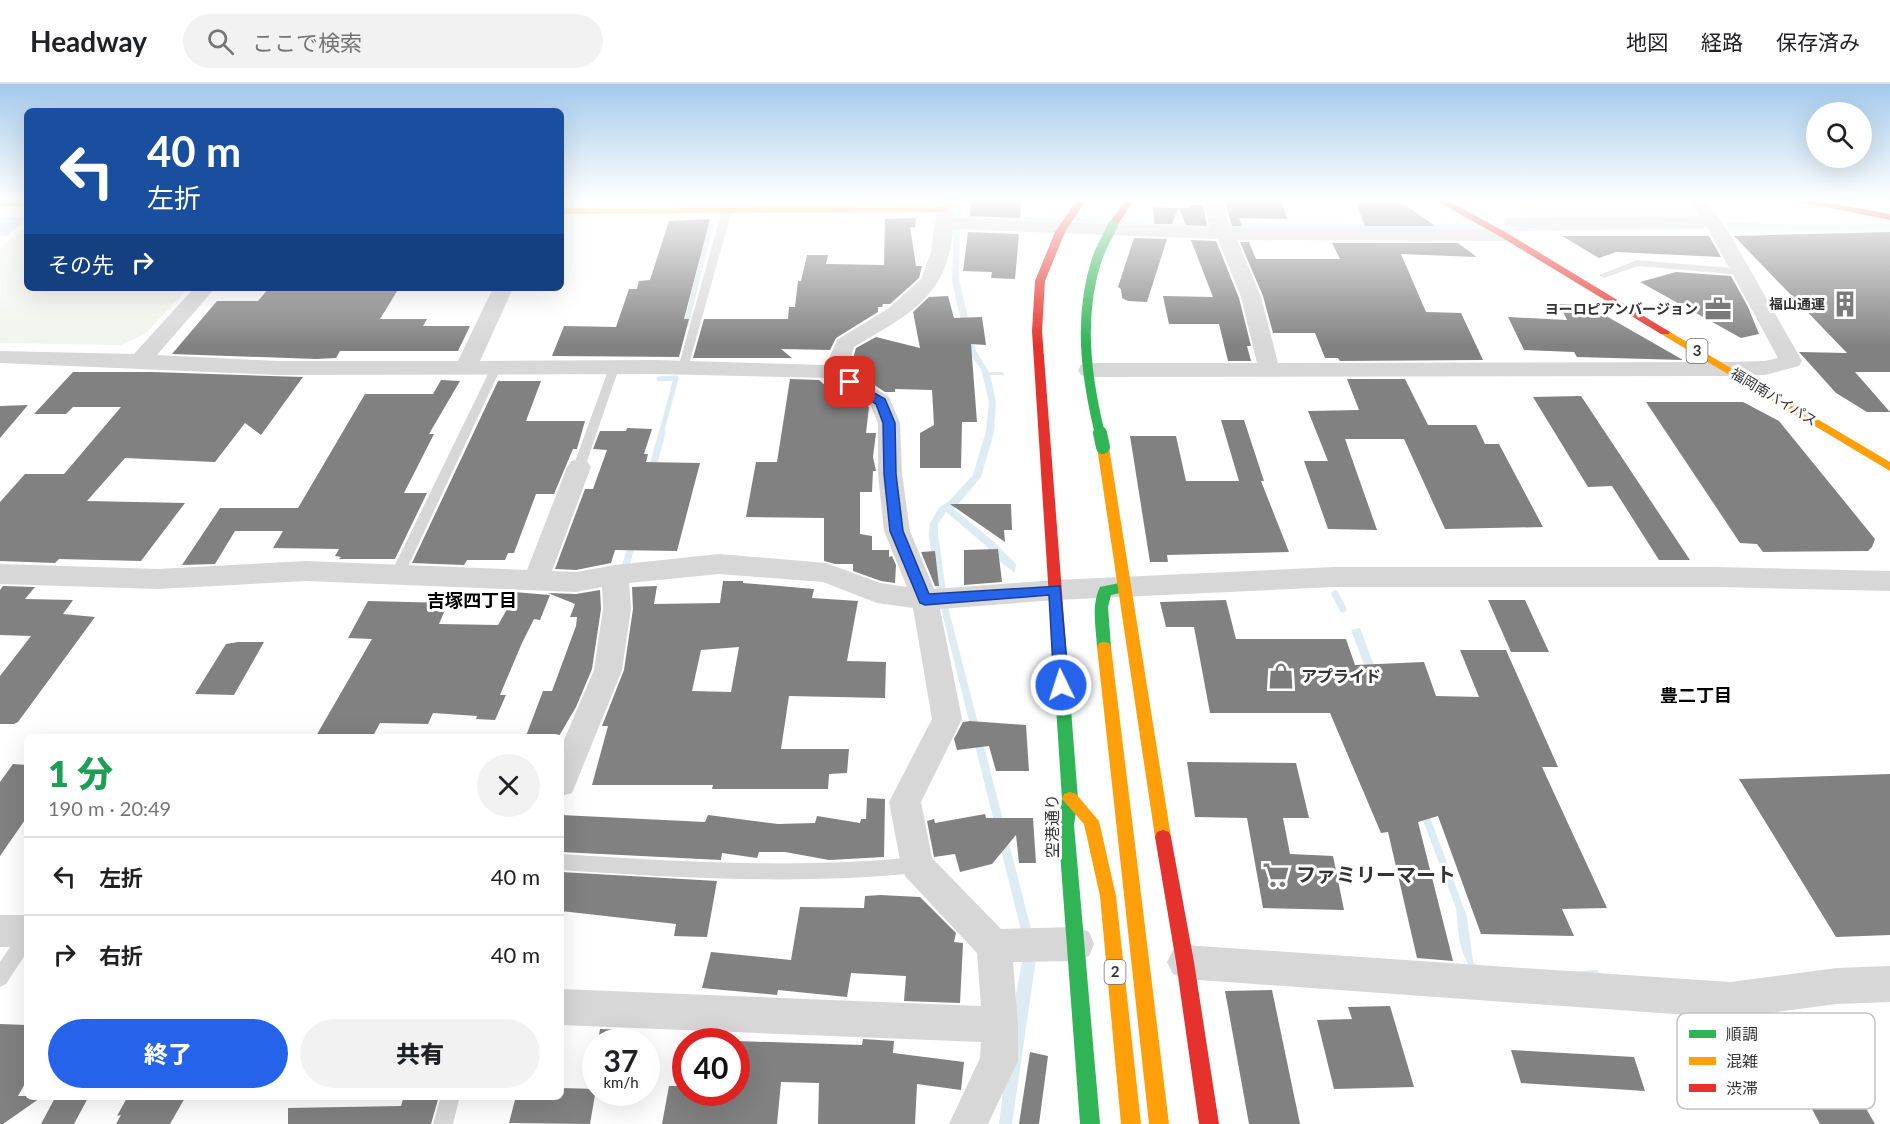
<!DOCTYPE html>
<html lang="ja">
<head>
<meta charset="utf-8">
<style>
  :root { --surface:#fff; --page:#f2f2f2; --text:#202124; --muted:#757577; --line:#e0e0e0; --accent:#2563eb }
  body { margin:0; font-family:Lato,"Noto Sans JP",sans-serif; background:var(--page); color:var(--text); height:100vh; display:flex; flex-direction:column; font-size:22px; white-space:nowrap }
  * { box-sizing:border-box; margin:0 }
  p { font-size:20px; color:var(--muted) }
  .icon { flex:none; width:33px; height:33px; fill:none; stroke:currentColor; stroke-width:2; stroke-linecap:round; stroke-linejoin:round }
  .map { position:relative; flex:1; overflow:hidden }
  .panel { position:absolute; left:24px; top:650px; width:540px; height:366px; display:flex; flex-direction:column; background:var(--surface); border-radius:9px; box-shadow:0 6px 24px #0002 }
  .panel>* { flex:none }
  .top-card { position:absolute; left:24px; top:24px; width:540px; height:183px; border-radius:9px; box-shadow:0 6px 24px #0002; background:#1a4fa0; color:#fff; overflow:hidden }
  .fabs { position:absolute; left:1806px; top:18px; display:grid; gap:12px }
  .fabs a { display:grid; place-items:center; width:66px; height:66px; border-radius:50%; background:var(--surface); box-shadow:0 6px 24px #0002; font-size:30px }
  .speed { position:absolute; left:582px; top:944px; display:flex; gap:12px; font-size:30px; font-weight:700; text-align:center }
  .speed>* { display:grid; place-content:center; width:78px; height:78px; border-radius:50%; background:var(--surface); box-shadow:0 6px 24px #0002; line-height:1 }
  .speed small { font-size:15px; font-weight:400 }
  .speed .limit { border:9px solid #d22; background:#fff; color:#111 }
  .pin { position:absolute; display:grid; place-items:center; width:51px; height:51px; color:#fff; margin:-26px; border-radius:12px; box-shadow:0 3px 9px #0006 }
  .me { position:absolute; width:66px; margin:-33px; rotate:356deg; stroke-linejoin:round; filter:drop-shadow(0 0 4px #0008) }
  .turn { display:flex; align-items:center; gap:21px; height:126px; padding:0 24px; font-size:27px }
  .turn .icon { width:78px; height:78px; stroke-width:2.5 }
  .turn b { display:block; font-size:42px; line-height:51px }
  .then { display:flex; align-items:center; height:57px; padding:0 24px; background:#0003; gap:12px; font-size:22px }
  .round { display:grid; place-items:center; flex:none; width:63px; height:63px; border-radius:32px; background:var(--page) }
  .head { display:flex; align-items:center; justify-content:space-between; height:102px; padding:0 24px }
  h1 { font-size:36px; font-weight:800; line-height:45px; color:#1e9e55 }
  .primary-button { display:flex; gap:12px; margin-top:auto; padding:12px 24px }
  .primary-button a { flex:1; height:69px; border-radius:36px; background:var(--accent); color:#fff; font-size:24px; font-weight:800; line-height:69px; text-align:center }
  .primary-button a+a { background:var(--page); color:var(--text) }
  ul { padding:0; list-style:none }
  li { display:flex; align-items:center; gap:18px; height:78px; padding:0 24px; border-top:2px solid var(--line) }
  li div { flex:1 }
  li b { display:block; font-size:22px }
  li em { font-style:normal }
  header { display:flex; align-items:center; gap:36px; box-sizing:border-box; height:84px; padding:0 30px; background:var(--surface); border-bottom:2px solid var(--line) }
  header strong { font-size:28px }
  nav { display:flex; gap:33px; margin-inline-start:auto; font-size:21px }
  .search { width:420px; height:54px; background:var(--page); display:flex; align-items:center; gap:15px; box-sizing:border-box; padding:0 21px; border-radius:33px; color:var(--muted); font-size:22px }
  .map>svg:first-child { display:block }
  .green { fill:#f1f5ed }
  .water { fill:#ddebf3 }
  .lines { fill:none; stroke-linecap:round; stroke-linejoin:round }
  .stream-far1 { stroke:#ddebf3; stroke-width:5 }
  .stream { stroke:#ddebf3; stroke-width:7 }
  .building { fill:#818181; fill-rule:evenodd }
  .lane { fill:#d7d7d7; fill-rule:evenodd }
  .street { fill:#d7d7d7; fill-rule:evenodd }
  .fast { fill:#30b455; fill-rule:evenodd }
  .slow { fill:#ff9f0a; fill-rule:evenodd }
  .jam { fill:#e5322d; fill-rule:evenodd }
  .fast-bridge-far1 { stroke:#30b455; stroke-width:10 }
  .fast-bridge { stroke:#30b455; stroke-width:14 }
  .route { fill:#2563eb; stroke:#184099; stroke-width:1.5 }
  .labels { text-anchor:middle; stroke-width:6; stroke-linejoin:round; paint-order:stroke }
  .far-poi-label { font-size:14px; font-weight:bold; fill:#333; stroke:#fff; text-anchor:end }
  .far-street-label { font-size:14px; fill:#333; stroke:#fff }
  .shield { fill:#fff; stroke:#707070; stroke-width:1.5 }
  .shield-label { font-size:15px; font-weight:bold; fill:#333 }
  .poi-label { font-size:16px; font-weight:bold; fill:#333; stroke:#fff; text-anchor:start }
  .street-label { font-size:16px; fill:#333; stroke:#fff }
  .neighbourhood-label { font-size:18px; font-weight:bold; fill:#000; stroke:#fff }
  .near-poi-label { font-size:20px; font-weight:bold; fill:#333; stroke:#fff; text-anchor:start }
  .key { fill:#fff; stroke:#c2c2c2; stroke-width:1.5 }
  .key-label { font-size:16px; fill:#333 }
</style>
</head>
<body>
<header>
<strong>Headway</strong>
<div class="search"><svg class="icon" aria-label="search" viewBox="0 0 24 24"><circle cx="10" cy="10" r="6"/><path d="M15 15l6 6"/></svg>ここで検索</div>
<nav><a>地図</a><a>経路</a><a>保存済み</a></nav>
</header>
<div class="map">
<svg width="1890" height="1040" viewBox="0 0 1890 1040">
  <rect width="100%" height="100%" fill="#fff"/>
  <path class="green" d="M1497,116H1684L1699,135L1538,138Z
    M27,143V204H189L145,250L121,261L0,259V164Z"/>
  <path class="water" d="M951,116H964L961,131L1208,139L1203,116H1209L1223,139L1701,141L1704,145L1554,147L1225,145L960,134L959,196L976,267L989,288H1003L1004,291H990L996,318L994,348L981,393L954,425L993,457L1016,480L1015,489L999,477L984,460L946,428L938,440V449L948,523L1037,868L1012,1040H999L1013,926L1024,868L1022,850L936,504L929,451L930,439L939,424L950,416L973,391L986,347L989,318L981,285L968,268L952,197L954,149L949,125Z
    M0,133H27V135L7,152H0Z
    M1735,138L1797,141L1890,140V144H1728L1724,139Z
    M1360,544L1467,833L1473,878L1481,884L1566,888L1597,886L1601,895L1476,892C1458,866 1459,855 1456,824L1351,546Z"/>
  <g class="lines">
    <path class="stream-far1" d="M686,241L712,136
      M659,295L676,294L661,350"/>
    <path class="stream" d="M652,385L662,349
      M626,481L632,460
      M1335,510L1343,525"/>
  </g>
  <path class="building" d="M971,116H1022L1020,134L970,132Z
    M1224,116H1281L1287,135L1239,134L1242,142H1232Z
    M1365,118L1403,119L1435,142H1365L1356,119L1366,120Z
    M1189,121H1203L1207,142L1186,141L1179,124H1189Z
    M1153,123L1178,124L1172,140H1154Z
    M916,134L915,143H910L916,182H922L919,194L890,220H883L882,223H878V228L836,254L830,266L781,265L792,274H693L704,235H788L789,223H795L798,197H801L807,171H828L826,180L884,181L885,135Z
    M710,135L684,235H689L679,273L552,272L564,242L616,243L629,205H637L639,197L650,196L669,137Z
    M968,148L1019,150L1015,195L991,194L992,188L963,187Z
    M1890,148V288H1855L1890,328H1867L1836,309L1799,268L1847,269L1734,152Z
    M1562,152H1709L1721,173L1616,168L1599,174Z
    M1134,154L1167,155L1147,218L1128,217L1122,214L1121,205L1118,203Z
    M1191,156L1216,157L1239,214L1251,262H1247L1251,277H1228L1219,240H1169L1163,212L1213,213Z
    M1240,158H1249L1256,175H1340L1332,159H1458L1477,173L1401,170L1426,228L1461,229L1483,276L1340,277L1338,274H1325L1315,249H1273L1263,212Z
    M1676,188L1731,192L1748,223L1759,250L1741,254L1640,198Z
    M269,204H399L380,235H427L423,242H470L458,267H340L336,274L316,275L172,270L217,217H258Z
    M948,212L954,234L982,233L986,261L971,260L977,338H962L961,384H920V349L934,341L932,306L895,305V308H885L850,285L856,264L876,253L920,264L913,228L929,213Z
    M1559,220L1587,221L1683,276L1577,273L1574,268L1524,266L1508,233L1567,236Z
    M73,288H152L303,293L261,351L245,339L215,378L125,374L87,417L185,419L141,477L59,475L55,479L0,477V418L25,390H64L121,323H73L66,330H34Z
    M790,295L819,296L836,311L839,303L869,323L866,349H876L873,373L876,387H873L872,408H860V450L872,452V466H889V473L892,472L896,481L895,499L881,497L853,487V480H835L824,477V434L746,433L756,378H777Z
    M1347,295H1405L1428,341H1476L1485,360H1499L1543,443L1445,445L1404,355H1345L1377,446L1328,445L1304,377H1328L1308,327L1359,326Z
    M441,296L460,297L429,350H434L404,409H427L395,475H339L341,473L335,472L339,465L273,464L283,447H235L215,480L182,481L220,424H298L365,310H433Z
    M498,297H541L526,337H585L577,365H573L554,410H536L514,469H508L505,476H467L464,481L412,479Z
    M1581,312L1690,476H1659L1612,402L1588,403L1533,313Z
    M1646,318H1743L1779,337L1875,455L1872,463L1868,467L1763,468L1757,460L1740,459Z
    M28,321L0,354V322Z
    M1221,336H1244L1264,397H1261L1289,468L1167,471L1168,478H1150L1130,352H1176L1186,397H1239Z
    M627,344L652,345L644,370H648L646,378L700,379L677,467L615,466L611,479L576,486L555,485L585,405H593L607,366L593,365L600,347H626Z
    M950,420H1011L1012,446H1004L1005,458Z
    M998,465L1002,498L964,501V466Z
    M935,467L939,502H935L921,468Z
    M723,497H743V499L814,505L812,514L858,517L847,577L886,578L885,614L789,612L781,665H849L847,689L829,690L828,705H712L713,701H592L608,642H602L624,586L633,525L632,503L657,502L654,520L720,519ZM739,563L731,608L692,607L701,566Z
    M3,502L35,503L25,515L73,516L63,530L95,533L18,638L14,640H0V592L31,552L0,551V506Z
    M600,506L601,525L592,585L576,623L559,652H526L543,607H552L576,542L577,533H570L575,520L548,509L576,510Z
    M514,508L550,511L540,536L534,535L522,559L500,611H506L495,636L476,635L477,632L433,629L428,640L380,639L373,652H316L372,555L348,554L368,517L448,519L439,540L498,541L510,520H513Z
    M1226,516L1236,555H1346L1355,581L1424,578L1436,612L1479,613L1460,566H1506L1558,683H1542L1607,824L1562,825L1574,852L1481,850L1438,732L1418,738L1453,877L1417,874L1388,748L1381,749L1330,629H1210L1194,543H1166L1160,518Z
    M1488,516H1525L1549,568H1511Z
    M238,558H264L234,611L195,610L226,560Z
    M970,637L1026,641L1029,687H996L989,662L957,666L954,655L963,638Z
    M1187,678L1296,679L1309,734H1283L1290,770L1333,772L1344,826L1263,824L1247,734L1195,733Z
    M13,680L27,681V733L0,772V698Z
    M1890,690V851L1836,853L1739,695Z
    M867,714L885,715L884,773L829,776L785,768H759L757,774L722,769L721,776L561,768V731L705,738L708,731L778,740L815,739L817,732L860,739L861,735H866Z
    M985,730L986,734H1033L1036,779H1019L1016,751L992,780L960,788L955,770L934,773L927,737L934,735L935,739Z
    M561,788L717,797L707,853L674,852L676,840L561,827Z
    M880,811L920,813L956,849L954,858L963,859L960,919L904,917L906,892L851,889L847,913L778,906L777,911L702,904L711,868L791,876L800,823L864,824L865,812Z
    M1272,906L1300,1040H1249L1225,907Z
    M1390,922L1414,1003L1334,1005L1317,936L1352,935L1348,923Z
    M0,940L27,941V996L18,1012H43L3,1040H0Z
    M600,945L628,946L625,957H598Z
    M863,955L894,957L893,969L964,978L961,1006L917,1000L915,1040H818L819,999L781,998L777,1040H662L669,1002H686V1008H736V957L862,961Z
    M1511,966L1634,973L1645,1007L1521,999Z
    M1030,968L1048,972L1039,1040H1019Z
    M1799,1001H1832L1837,1010L1857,1009L1875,1040H1820Z
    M561,1004L596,1005L590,1040L509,1039L516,1012H561Z
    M56,1012H89L74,1040H41Z
    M128,1012H186L170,1040H116L121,1031L117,1032Z
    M404,1012H439L431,1040H288V1024L401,1022Z"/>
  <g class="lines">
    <path class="lane" d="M727,123L732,126L688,284L687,286H679L678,284L722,126Z
      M1637,176L1742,185L1747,188L1742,191L1638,182L1604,194L1599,191Z
      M496,281L501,284L404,491L402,494H392L390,491L491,284Z
      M614,281L619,284L585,383L579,387L575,386L573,383L609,284Z
      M561,770C680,778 798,785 917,773L923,776L925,781L923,786L917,789C798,801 680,794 561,786Z
      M27,845V868L6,900L0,903V878L21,847Z
      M441,1012H460L453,1040H433Z"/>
    <path class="street" d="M937,116H955L954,134L1210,144L1204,116H1222L1230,144L1504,145L1511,147L1513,151L1511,155L1504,157L1237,156L1261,213L1278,279L1728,278L1765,277L1778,274L1707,143L1552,146L1506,142L1504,138L1506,134L1699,132L1688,116H1706L1728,147L1802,277L1799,282L1765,291L1728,292L1089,293L1081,291L1078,286L1081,281L1089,279H1257L1241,213L1218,155L953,145C948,214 907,231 854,263L847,286L889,313L900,339L902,390L910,447L934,505L1056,496L1334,483H1716L1890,487V507L1716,503H1334L1056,516L940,525L962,635L921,718L932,774L1001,845L1077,843L1089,848L1094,860L1089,872L1077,877L1013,878L1018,941V977L988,1040H949L980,974L981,958L561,941V905L981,922L977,869L905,792L901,781L889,718L932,635L913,524L877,519L823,498L719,490L629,499L631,525L622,586L572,709L561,712V663L594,586L603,525L602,503L576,508L306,497L158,505L0,500V480L158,485L306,477L527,486L567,383L571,377L579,375L587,377L591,383L552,487L576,488L615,481L719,470L826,479L880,499L907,503L884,447L878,390V339L871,322L830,294L655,290L277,291L0,279V267L134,270L194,204H215L157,271L277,277H458L493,204H513L480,277L655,276L826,281L837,256L889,224L921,195L931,168Z
      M0,831H27V863H0Z
      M1185,861L1730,898L1837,884L1890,882V918L1837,920L1730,934L1185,895L1173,890L1167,878L1173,866Z"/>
    <path class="fast" d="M0,116H27V122H0Z
      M1124,498L1129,499L1131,503L1129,507L1111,511L1108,523L1111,563L1109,567H1099L1097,563C1096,543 1091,522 1100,503Z
      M1059,556L1064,557L1066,561L1078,715L1074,741L1100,1040H1080L1058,741L1062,715L1052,561L1054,557Z"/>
    <path class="slow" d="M948,123V127L945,128L561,130V124Z
      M1665,245L1890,378V387L1661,250V246Z
      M1103,359L1109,363L1171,753L1169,758L1163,760L1157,758L1155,753L1097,363Z
      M1104,558L1109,559L1111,563L1169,1040H1149L1097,563L1099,559Z
      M1070,708L1076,710L1099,737L1116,812L1141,1040H1121L1100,812L1084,740L1062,715L1064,710Z"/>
    <path class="jam" d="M1077,116H1086L1065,148L1045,197L1042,247L1066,561L1064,565H1054L1052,561L1032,247L1035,197L1055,148Z
      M1125,116H1134L1116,143H1110L1108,141Z
      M1435,116H1447L1507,149L1670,248L1669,250H1661L1501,153Z
      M1789,116H1811L1890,130V136Z
      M1163,746L1169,748L1171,753L1194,878L1219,1040H1199L1176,878L1155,753L1157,748Z"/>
    <path class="fast-bridge-far1" d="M1100,350C1086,293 1078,232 1097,175C1101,163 1108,152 1113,141"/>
    <path class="fast-bridge" d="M1100,349L1103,363"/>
  </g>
  <linearGradient id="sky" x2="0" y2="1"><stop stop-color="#a3caec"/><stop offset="0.44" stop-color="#fff"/><stop offset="1" stop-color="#fff" stop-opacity="0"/></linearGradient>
  <rect width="1890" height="262" fill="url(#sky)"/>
  <path class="route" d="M850,295L885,315L895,339L896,390L903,447L929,510L1060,502L1069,601L1066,605H1056L1054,601L1049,511L925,521L920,519L890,447L884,390L883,339L876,320L846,301L845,298Z"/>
  <defs>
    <g id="building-bare" transform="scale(2.07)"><path d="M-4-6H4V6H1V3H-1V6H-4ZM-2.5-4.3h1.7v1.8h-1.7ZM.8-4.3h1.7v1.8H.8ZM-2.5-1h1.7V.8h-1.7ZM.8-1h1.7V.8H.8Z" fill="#7a7a7a" stroke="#fff" stroke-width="2.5" paint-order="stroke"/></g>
    <g id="office-bare" transform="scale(2.07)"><path d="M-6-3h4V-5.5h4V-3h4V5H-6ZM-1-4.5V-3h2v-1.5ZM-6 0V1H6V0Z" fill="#7a7a7a" stroke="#fff" stroke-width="2.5" paint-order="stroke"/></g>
    <g id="shop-bare" transform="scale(2.07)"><path d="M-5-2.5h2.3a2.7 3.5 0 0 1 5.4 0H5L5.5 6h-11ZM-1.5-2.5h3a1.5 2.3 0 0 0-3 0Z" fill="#7a7a7a" stroke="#fff" stroke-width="2.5" paint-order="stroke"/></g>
    <g id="supermarket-bare" transform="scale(2.07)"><path d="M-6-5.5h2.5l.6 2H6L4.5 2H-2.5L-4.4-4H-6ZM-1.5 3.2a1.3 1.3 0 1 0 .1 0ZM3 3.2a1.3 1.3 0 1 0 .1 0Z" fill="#7a7a7a" stroke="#fff" stroke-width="2.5" paint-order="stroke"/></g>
  </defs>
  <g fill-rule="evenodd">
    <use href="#building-bare" x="1845" y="220"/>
    <use href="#office-bare" x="1718" y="225"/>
    <use href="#shop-bare" x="1281" y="592"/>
    <use href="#supermarket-bare" x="1276" y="791"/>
  </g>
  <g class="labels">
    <g class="far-poi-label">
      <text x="1825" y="225">福山通運</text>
      <text x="1698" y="230">ヨーロピアンバージョン</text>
    </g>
    <g class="far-street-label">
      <text transform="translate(1774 313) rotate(31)" y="5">福岡南バイパス</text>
    </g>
    <g class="shield">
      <rect x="1686.5" y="255" width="21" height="24" rx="4.5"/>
      <rect x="1104.5" y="876" width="21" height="24" rx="4.5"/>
    </g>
    <g class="shield-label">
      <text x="1697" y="272">3</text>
      <text x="1115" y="893">2</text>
    </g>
    <g class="poi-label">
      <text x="1301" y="598">アプライド</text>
    </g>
    <g class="street-label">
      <text transform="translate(1052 742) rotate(-90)" y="6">空港通り</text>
    </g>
    <g class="neighbourhood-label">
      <text x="472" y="523">吉塚四丁目</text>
      <text x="1696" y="618">豊二丁目</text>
    </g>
    <g class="near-poi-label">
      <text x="1296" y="798">ファミリーマート</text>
    </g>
  </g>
  <rect x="1677" y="929" width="198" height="96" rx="9" class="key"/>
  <rect x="1689" y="946" width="27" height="8" fill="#30b455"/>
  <rect x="1689" y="973" width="27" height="8" fill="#ff9f0a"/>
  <rect x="1689" y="1000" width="27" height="8" fill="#e5322d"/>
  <g class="key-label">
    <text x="1726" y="956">順調</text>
    <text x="1726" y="983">混雑</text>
    <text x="1726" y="1010">渋滞</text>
  </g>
</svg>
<div class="fabs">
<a><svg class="icon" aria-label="search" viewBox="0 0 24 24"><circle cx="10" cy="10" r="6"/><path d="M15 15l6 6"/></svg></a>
</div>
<div class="speed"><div>37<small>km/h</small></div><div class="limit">40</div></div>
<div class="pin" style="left:850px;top:298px;background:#d93025"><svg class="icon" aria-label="arrive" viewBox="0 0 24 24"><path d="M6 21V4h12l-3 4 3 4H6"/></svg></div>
<svg class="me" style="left:1061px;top:601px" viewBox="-20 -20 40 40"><circle r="17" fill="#2563eb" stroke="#fff" stroke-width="3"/><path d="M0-11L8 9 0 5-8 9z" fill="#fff"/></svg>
<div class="top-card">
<div class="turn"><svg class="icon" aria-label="left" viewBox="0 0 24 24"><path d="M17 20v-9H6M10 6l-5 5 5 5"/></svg><div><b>40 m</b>左折</div></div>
<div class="then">その先<svg class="icon" aria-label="right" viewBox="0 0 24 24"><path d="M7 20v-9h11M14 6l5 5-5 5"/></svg></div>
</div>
<section class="panel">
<div class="head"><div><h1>1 分</h1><p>190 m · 20:49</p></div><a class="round"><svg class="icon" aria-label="close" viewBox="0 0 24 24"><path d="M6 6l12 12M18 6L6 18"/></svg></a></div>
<ul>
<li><svg class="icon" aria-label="left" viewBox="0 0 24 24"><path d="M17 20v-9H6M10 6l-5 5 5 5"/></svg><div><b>左折</b></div><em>40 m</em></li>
<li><svg class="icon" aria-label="right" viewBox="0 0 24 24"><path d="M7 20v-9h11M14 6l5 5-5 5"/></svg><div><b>右折</b></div><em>40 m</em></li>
</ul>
<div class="primary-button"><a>終了</a><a>共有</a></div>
</section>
</div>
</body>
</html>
